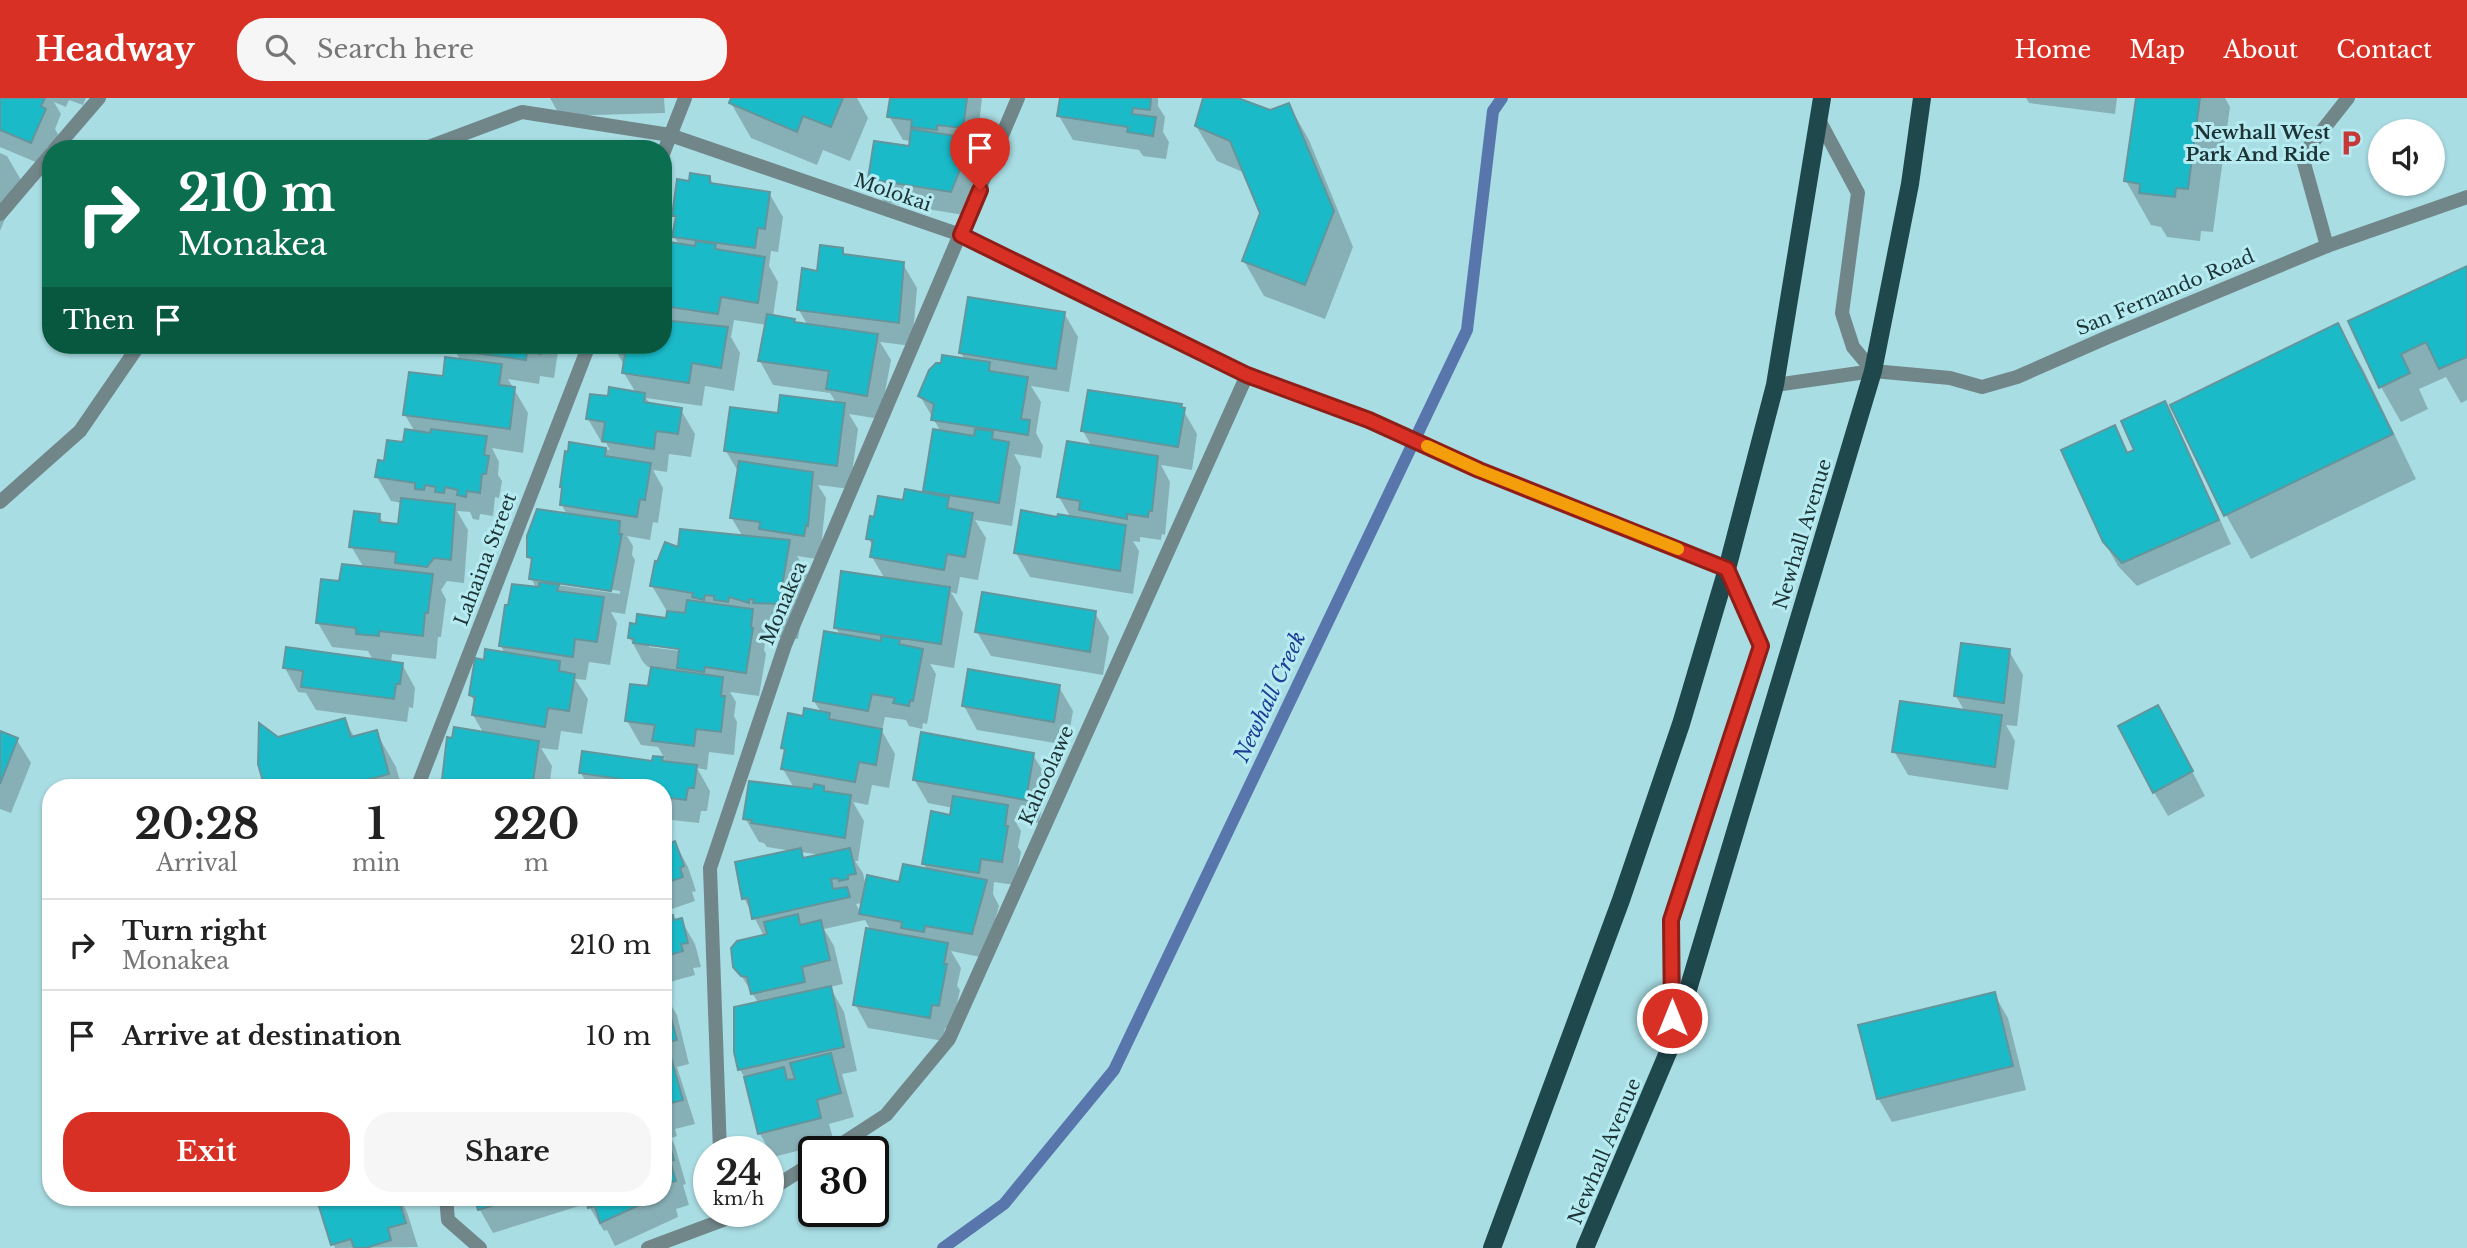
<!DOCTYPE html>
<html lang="en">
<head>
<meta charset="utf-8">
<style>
  :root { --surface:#fff; --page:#f6f6f6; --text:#222; --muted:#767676; --line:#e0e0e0; --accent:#d93025 }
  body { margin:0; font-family:"Libre Baskerville",serif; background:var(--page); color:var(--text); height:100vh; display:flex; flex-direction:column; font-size:26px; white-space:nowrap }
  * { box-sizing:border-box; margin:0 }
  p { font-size:23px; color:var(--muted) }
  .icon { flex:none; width:38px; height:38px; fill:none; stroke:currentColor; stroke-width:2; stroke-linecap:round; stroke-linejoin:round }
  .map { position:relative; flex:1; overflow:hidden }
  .panel { position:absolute; left:42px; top:681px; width:630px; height:427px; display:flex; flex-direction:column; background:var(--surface); border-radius:28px; box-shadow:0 2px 5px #0004 }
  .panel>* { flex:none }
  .guide { position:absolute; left:42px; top:42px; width:630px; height:214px; border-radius:28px; box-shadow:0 2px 5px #0004; background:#0b6e4f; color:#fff; overflow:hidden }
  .tools { position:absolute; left:2368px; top:21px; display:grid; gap:14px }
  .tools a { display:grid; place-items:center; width:77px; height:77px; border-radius:50%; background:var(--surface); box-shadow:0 2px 5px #0004; font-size:35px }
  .speed { position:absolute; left:693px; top:1038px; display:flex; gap:14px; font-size:35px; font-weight:700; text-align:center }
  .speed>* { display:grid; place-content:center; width:91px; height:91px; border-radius:50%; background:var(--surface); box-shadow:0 2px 5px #0004; line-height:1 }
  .speed small { font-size:18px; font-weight:400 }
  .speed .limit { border:4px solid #111; border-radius:10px; background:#fff; color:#111 }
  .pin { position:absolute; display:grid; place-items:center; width:60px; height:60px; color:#fff; margin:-72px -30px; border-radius:50% 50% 50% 0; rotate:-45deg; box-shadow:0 0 7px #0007 }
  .pin .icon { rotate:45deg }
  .me { position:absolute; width:77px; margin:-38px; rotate:0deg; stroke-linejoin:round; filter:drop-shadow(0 0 5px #0008) }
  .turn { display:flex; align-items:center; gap:24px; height:147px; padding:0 21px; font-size:32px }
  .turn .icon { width:91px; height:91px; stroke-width:2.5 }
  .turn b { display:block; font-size:49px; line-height:60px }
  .then { display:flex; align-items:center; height:66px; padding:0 21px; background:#0003; gap:14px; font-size:26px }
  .eta { display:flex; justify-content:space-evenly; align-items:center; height:119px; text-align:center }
  .eta b { font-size:42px; font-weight:700; line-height:49px }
  .action { display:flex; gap:14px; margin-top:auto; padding:14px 21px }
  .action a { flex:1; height:80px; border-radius:28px; background:var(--accent); color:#fff; font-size:28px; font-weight:700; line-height:80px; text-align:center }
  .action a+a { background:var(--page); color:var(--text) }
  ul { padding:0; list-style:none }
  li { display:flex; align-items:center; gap:21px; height:91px; padding:0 21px; border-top:2px solid var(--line) }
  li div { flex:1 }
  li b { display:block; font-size:26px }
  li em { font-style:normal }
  header { display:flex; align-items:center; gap:42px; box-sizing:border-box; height:98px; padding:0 35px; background:var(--accent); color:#fff }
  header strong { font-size:33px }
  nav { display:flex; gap:38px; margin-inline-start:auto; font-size:24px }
  .search { width:490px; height:63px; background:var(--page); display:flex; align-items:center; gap:18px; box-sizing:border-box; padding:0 24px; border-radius:28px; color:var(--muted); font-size:26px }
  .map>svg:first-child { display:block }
  .shadow { fill:#0003; fill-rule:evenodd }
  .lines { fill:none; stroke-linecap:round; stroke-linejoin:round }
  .stream { stroke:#5876ac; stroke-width:12 }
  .building { fill:#1abac9; stroke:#63969c; stroke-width:2 }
  .service { stroke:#718689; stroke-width:14 }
  .minor { stroke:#718689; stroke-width:14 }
  .primary { stroke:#1f484d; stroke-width:18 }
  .route-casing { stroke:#8d1f18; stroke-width:18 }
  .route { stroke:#d93025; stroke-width:12 }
  .slow { stroke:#f59e0b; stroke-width:12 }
  .labels { text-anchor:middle; stroke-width:6; stroke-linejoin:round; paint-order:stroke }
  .poi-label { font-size:19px; font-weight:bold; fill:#1d3335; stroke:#b5ebf1; text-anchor:end }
  .street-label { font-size:19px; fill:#1d3335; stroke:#b5ebf1 }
  .water-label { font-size:21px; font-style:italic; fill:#1f3d95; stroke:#b5ebf1 }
</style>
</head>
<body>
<header>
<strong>Headway</strong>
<div class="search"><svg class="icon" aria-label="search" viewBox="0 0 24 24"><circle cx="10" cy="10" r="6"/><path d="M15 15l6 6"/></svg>Search here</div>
<nav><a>Home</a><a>Map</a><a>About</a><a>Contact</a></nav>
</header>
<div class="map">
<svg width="2467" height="1150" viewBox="0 0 2467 1150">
  <rect width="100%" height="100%" fill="#a9dde4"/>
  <path class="shadow" d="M0,0H86L83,7L69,2L66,9L54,4L61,16L55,31L58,36L45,68L0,49Z
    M550,0H664L665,15L560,18Z
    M733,0H857L868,20L850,63L823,52L817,67L751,40L731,5Z
    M892,0H982L976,53H973L981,66L976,88L964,117L884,104L870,80L911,50V43L903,42L889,18Z
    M1061,0H1158V8L1165,19L1163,34L1169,44L1166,61L1143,58L1139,52L1073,42L1059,18Z
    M1205,0H1233L1270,13L1289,7L1309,42L1353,149L1325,221L1264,198L1244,163L1262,115L1245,75L1217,63L1196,28Z
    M2026,0H2117L2115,16L2029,5Z
    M2137,0H2225L2230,9L2213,134L2201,133L2200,143L2167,139L2161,129L2151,127L2126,83Z
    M0,55L7,58L21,82L0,133Z
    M709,79L714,87L769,95L783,119L778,154L771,153L769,168L778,184L773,219L808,228L799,212L818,175L842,152L846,158L903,166L917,190L912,248L880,244L891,262L880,321L849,316L858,331L850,391L818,387L826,400L821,451L817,461L797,458L809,478L798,541L775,539L773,536L769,535L768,539L766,538L764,552L766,556L759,598L730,594L736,604L734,618L737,624L734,657L709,654L707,672L697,670L710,693L707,713H701L699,725L663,721V690H589L581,675L654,665V660L665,661L658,649L641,647L627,623L649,590L653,569H648L643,564L630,540L667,522L668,515L652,488L680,451L743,439L731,419L739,375L726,353L780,317L837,306L830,295L773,287L760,263L767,227L734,222L731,239L740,255L734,293L705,288L702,308L646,300L650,306L681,312L695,336L691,359L669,356L667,374L653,372L663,390L658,425L653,424L650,442L627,438L633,448L632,457L635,462L625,516L611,514L617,525L610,567L589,564L586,582L575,581L588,601L582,636L561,633L558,652L541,650L552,668L549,690H443L484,636L473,617L475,605L471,597L486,564L505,556L501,548L537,491L531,480L533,465L529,459L567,417L562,407L564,393L561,389L571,346L610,352L606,345H602L588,321L610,300L636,295L624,275L625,269L616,253L617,247H663V145L679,147L674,138L677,122L674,117L690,85ZM543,481L620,493V496L543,485ZM649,546L688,551V554L649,549Z
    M2467,170V302L2461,305L2446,279L2419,291L2428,311L2401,324L2381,289L2350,224Z
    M1064,215L1078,239L1069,294L1031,288L1041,304L1036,335L1043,348L1041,360L1014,356L1021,369L1012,428L975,422L986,440L978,482L960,479L957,496L951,494L963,515L954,570L930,566L936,576L927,626L923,625L922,631L909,628L906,622L885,619L882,633L895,656L889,690L872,687L868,707L853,704L864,723L858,763H855L863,775L866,790L901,786L928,773L924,766L951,719L953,710L928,705L914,681L1033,657L1047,680L1039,725L1014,721L1021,733L1018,749L1021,754L1015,787L994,784L993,796L999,808L985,860L951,853L961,870L957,888L960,892L952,931L945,930L943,943L868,930L855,906L871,833L865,822L824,831L834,848L843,886L830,889L844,914L857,973L842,976L854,1019L829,1026L834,1044L773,1059L760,1036L747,983L740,972L736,954L759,906L739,874L764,838L744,800L792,753L767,749L764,745L759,744L745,720L794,690L783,671L786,655L783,650L804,620L822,616L814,603L841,538L836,530L885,481L872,459L874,450L868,440L876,421L904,404L928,397L925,393L941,334L920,298L965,262L961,255ZM801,754L821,757L805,761ZM863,805L861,816L856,806Z
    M2337,227L2363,271L2416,381L2251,461L2226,417Z
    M452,247H559L554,280L540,278L539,286L508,281L528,315L523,355L492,350L499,364L498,377L502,383L499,400L495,399L493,418L480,416L479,422L473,421L470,414L457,413L468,432L464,485L447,483L441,492L446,501L441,539H438L436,561L392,556L391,565L402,566L415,590L413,610L409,609L407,624L316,612L306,595L298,594L285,570L373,562L368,553L332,549L318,525L341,485L364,470L351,448L379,417L384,426L399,428L402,405L391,403L377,379L386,365L415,334L405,317L460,262Z
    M2164,305L2178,329L2231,446L2137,488L2118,468L2104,443L2115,330L2129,356L2137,353Z
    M1181,308L1197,336L1192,372L1161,367L1170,384L1165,437L1162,436L1161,442L1140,439V444L1133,443L1139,453L1133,496L1030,479L1016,455L1059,421L1071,420L1059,399L1092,349L1083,333Z
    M1095,515L1109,539L1103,577L991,558L977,534Z
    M2009,553L2023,577L2017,628L2006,627L2015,643L2008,692L1908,677L1894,653L1965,614L1956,598Z
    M1059,589L1073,613L1067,647L977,632L964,608Z
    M344,622L355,640L376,634L396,669L402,690H263L266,689L277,641Z
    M2171,633L2205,698L2168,718L2154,694Z
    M0,635L17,642L31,665L11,715L0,711Z
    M675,745L688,769L696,793L692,794L695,803L663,814V749Z
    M663,822H681L695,846L701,869L693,870L695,877L663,886Z
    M663,894L677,917L689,966L677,969L695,1026L675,1031L677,1038L671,1040L675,1048L686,1086L683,1087L689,1107L676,1111L678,1119L615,1148L607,1132L604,1133L590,1110L587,1099H663Z
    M1994,896L2008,920L2026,992L1892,1024L1878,1000Z
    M318,1099H399L407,1114L418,1149L335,1150Z
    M476,1099H576L579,1108L493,1135L480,1112Z"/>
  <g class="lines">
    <path class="stream" d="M943,1150L1004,1106L1114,972L1467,232L1493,13L1502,0"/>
  </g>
  <path class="building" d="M0,0H45L41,8L46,11L31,45L0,32Z
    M731,0H843L831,29L803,18L797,34L729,5Z
    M890,0H967L963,30L937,27V32L911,29L912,22L887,19Z
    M1060,0H1151L1150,12L1133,10L1132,16L1156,19L1153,38L1127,34L1128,29L1057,18Z
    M1203,0H1238L1270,12L1289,5L1334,113L1305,187L1242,163L1260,115L1230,43L1195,28Z
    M2136,0H2200L2188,91L2176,90L2175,99L2139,95L2140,86L2124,83Z
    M911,31L968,40L963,64L951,94L868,81L874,43L909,48Z
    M690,75L710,78V85L770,94L765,131L758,130L755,150L672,139L676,118H672L677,81L689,83Z
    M663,143L695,148L696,143L716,146L715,151L765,159L758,205L721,199L718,216L663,208Z
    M820,147L843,150V156L904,164L899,225L797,212L802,170L817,173Z
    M2467,168V259L2439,271L2426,244L2401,256L2410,275L2379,290L2348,223Z
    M968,199L1065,214L1056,271L959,255Z
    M767,216L795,221L794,224L878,236L867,298L826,291L829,273L758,263Z
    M663,222L728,229L721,270L692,265L689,285L622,275L625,256L614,254L615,247H663Z
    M2338,225L2393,336L2224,418L2170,307Z
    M474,247H543L541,256L527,254L526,262L474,255Z
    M942,257L990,264L989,273L1028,279L1021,321L1030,322L1028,337L931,322L934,306L918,298L929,272L936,265H941Z
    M445,259L502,266L499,287L515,289L510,331L403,317L409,274L443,278Z
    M609,289L645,295L644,304L682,310L678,336L656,333L654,351L602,343L605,324L586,321L590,296L608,298Z
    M1088,292L1182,306L1181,309L1185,310L1178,349L1081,333Z
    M780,297L845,305L837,368L724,353L730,309L778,315Z
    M2165,303L2219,422L2122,465L2103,444L2061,352L2115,327L2127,355L2134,352L2121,323Z
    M405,331L430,335L431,331L487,338L484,357L489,358L486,376H482L480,395L467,393L466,399L457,397L458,392L445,389L444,395L435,394L436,389L425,387L424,392L415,391V385L375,379L378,362L384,363L387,342L403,344Z
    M933,331L974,338L975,331L993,333L992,341L1009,344L999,405L923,393Z
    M1067,343L1158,358L1152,413H1149L1148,419L1127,416V421L1079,412L1080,403L1057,399Z
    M569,344L606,350L605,358L651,365L645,402L640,401L637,419L560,407L562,389H560L565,353L568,354Z
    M739,363L813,374L808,428L806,427L804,438L759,431L760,424L730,420Z
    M905,391L949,399L947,410L973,415L965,459L947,456L944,472L870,459L873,442L866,441L870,418L874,419L878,398L903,402Z
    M401,400L455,406L451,462L434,460L427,469L395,465L396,454L349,449L354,413L380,416L379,424L398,426Z
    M537,411L620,423L619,436H622L611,493L529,481L532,460L527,459V438Z
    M1021,412L1057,419L1058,416L1126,427L1120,473L1014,455Z
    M680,431L790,442L779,506L753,505L754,502L749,501V505L729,499L728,504L714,502V498L705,497L704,502L692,499L693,495L650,488L655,463L657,464L665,444L678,449Z
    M342,466L433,476L428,515H425L423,538L379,533V538L356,536V530L316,525L321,481L339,483Z
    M841,473L950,489L941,546L834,530Z
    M539,484L559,487L557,493L604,499L597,544L575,541L573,559L499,548L505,507H508L512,486L539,489Z
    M982,494L1096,513L1090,554L975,534Z
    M687,502L753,511L751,529L753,530L746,575L705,569L704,574L677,570L679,551L633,545L634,541L628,540L630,525L636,526L637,516L666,520L667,513L685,515Z
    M824,533L881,543V538L900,541L899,546L923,551L913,603L910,602L909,608L893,605L895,600L872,596L868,613L813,603Z
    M1961,545L2010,551L2004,605L1954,598Z
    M286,549L403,565L400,586H396L394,601L301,589L303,573L283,570Z
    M485,551L560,563L559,573L575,576L569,613L548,610L545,629L472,617L475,599L469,597L475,560L484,562Z
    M651,569L723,579L721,598H725L721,634L696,631L694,648L652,643L655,627L625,623L630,586L648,588Z
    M968,571L1060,587L1054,624L962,608Z
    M1900,603L2002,617L1995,669L1892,654Z
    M2158,607L2193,673L2153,695L2118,628Z
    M804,610L830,615L829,621L882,631L876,667L859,664L855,684L781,671L785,651L781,650L788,615L803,618Z
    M345,620L351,639L377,632L389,676L352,686L353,690H259L264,687L258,666L259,625L278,639Z
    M454,629L539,643L532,690H441L447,639L452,640Z
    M0,633L18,640L0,686Z
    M921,634L1034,655L1026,702L913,682Z
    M582,653L652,663L653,658L663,659L662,663L697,667L694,690H688L686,702L663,699V690H620L621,681L579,675Z
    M749,683L813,691L814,686L824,688V693L851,697L845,740L751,725L752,722L743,721Z
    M953,698L1008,707L1005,728H1008L1002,764L981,761L979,775L922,766L931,713L950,717Z
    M675,743L684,768L680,770L683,779L663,786V748Z
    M801,750L803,760L850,750L856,776L848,777V781L839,783L838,780L831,781L833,791L847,789L850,799L752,821L748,800L742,801L735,764Z
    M903,766L987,782L972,836L925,828L924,834L901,830L902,824L859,816L867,777L899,784Z
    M798,816L800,827L821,822L830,862L802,869L805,884L751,896L747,879L741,878L733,869L731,850L737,843L767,836L764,824Z
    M673,817L674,822L682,820L688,845L681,846L683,853L663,859V820Z
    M866,830L948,845L944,866H947L939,908L932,907L930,920L853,907Z
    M831,888L844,949L738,972L734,954V909Z
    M663,891L677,942L663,945Z
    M1995,894L2013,968L1877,1001L1858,927Z
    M668,949L683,1002L663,1007V951Z
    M831,955L841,995L817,1002L821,1020L758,1036L744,979L784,969L787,982L795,981L790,965Z
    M663,1025L674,1062L670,1063L676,1083L663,1087Z
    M316,1099H398L406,1125L388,1130L391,1142L366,1150H354L351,1141L331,1147Z
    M474,1099H520L478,1112Z
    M585,1099H657L600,1125L595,1108L588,1110Z"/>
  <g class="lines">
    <path class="service" d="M2327,148L2302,58L2348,0"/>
    <path class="minor" d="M1819,22L1858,95L1842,215L1853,249L1873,273
      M55,51L99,0
      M423,51L522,14L670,37L961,137L1247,277L1369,322L1479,372L1727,471L1761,548L1671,822L1672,935
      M663,56L685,0
      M0,116L51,56
      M1775,287L1873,273L1950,280L1982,289L2017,279L2108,239L2327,148L2467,99
      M0,404L80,333L139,247
      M417,690L589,247
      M720,1054L710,770L785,547L1018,0
      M829,1054L886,1017L949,941L1247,277
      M768,1093L814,1064
      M446,1099L448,1122L480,1150
      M648,1150L723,1122L737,1113"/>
    <path class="primary" d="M1492,1150L1621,802L1681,626L1727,471L1775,287L1822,0
      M1585,1150L1672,945L1873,273L1910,86L1922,0"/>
  </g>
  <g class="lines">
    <g class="route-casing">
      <path id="route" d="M980,92L961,137L1247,277L1369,322L1479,372L1727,471L1761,548L1671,822L1672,920"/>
    </g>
    <use href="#route" class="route"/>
    <path class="slow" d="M1427,348L1479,372L1678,451"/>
  </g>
  <defs>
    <g id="parking-bare" transform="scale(2.1)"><path d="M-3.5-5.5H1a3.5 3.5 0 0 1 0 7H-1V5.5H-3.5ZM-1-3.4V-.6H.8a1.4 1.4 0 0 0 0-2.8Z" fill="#c73938" stroke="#b5ebf1" stroke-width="2.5" paint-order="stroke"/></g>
  </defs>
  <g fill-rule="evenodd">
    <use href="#parking-bare" x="2351" y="45"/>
  </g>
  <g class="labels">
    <g class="poi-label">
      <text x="2330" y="41">Newhall West<tspan x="2330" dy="22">Park And Ride</tspan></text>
    </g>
    <g class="street-label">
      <text transform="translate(893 94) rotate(19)" y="7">Molokai</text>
      <text transform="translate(2165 194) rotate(-23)" y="7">San Fernando Road</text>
      <text transform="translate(1802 436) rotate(-73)" y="7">Newhall Avenue</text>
      <text transform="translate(485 461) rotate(-69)" y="7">Lahaina Street</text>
      <text transform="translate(783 505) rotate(-67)" y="7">Monakea</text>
      <text transform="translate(1046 677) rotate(-66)" y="7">Kahoolawe</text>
      <text transform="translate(1604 1053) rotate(-67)" y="7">Newhall Avenue</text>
    </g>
    <g class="water-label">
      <text transform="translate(1270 599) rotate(-65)" y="7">Newhall Creek</text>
    </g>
  </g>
</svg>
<div class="tools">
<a><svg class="icon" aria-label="sound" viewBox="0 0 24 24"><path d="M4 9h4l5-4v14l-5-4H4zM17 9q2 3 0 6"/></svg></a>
</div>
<div class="speed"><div>24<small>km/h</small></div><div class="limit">30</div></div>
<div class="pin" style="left:980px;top:92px;background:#d93025"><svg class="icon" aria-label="arrive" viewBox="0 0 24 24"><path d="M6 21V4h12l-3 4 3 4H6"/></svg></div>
<svg class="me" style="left:1672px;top:920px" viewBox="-20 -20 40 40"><circle r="17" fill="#d93025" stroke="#fff" stroke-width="3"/><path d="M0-11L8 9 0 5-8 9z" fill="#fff"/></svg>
<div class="guide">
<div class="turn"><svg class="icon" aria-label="right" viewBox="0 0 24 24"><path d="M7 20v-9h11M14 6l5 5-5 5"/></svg><div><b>210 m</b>Monakea</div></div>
<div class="then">Then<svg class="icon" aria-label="arrive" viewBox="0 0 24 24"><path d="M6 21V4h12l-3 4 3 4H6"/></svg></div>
</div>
<section class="panel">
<div class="eta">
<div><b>20:28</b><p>Arrival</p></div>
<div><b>1</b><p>min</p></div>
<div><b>220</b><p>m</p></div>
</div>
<ul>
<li><svg class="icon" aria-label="right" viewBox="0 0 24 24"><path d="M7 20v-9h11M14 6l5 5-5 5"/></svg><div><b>Turn right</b><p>Monakea</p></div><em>210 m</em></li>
<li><svg class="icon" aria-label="arrive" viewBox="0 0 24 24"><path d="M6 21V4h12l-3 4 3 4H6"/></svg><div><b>Arrive at destination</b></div><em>10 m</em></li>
</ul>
<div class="action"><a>Exit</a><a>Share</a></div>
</section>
</div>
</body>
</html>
